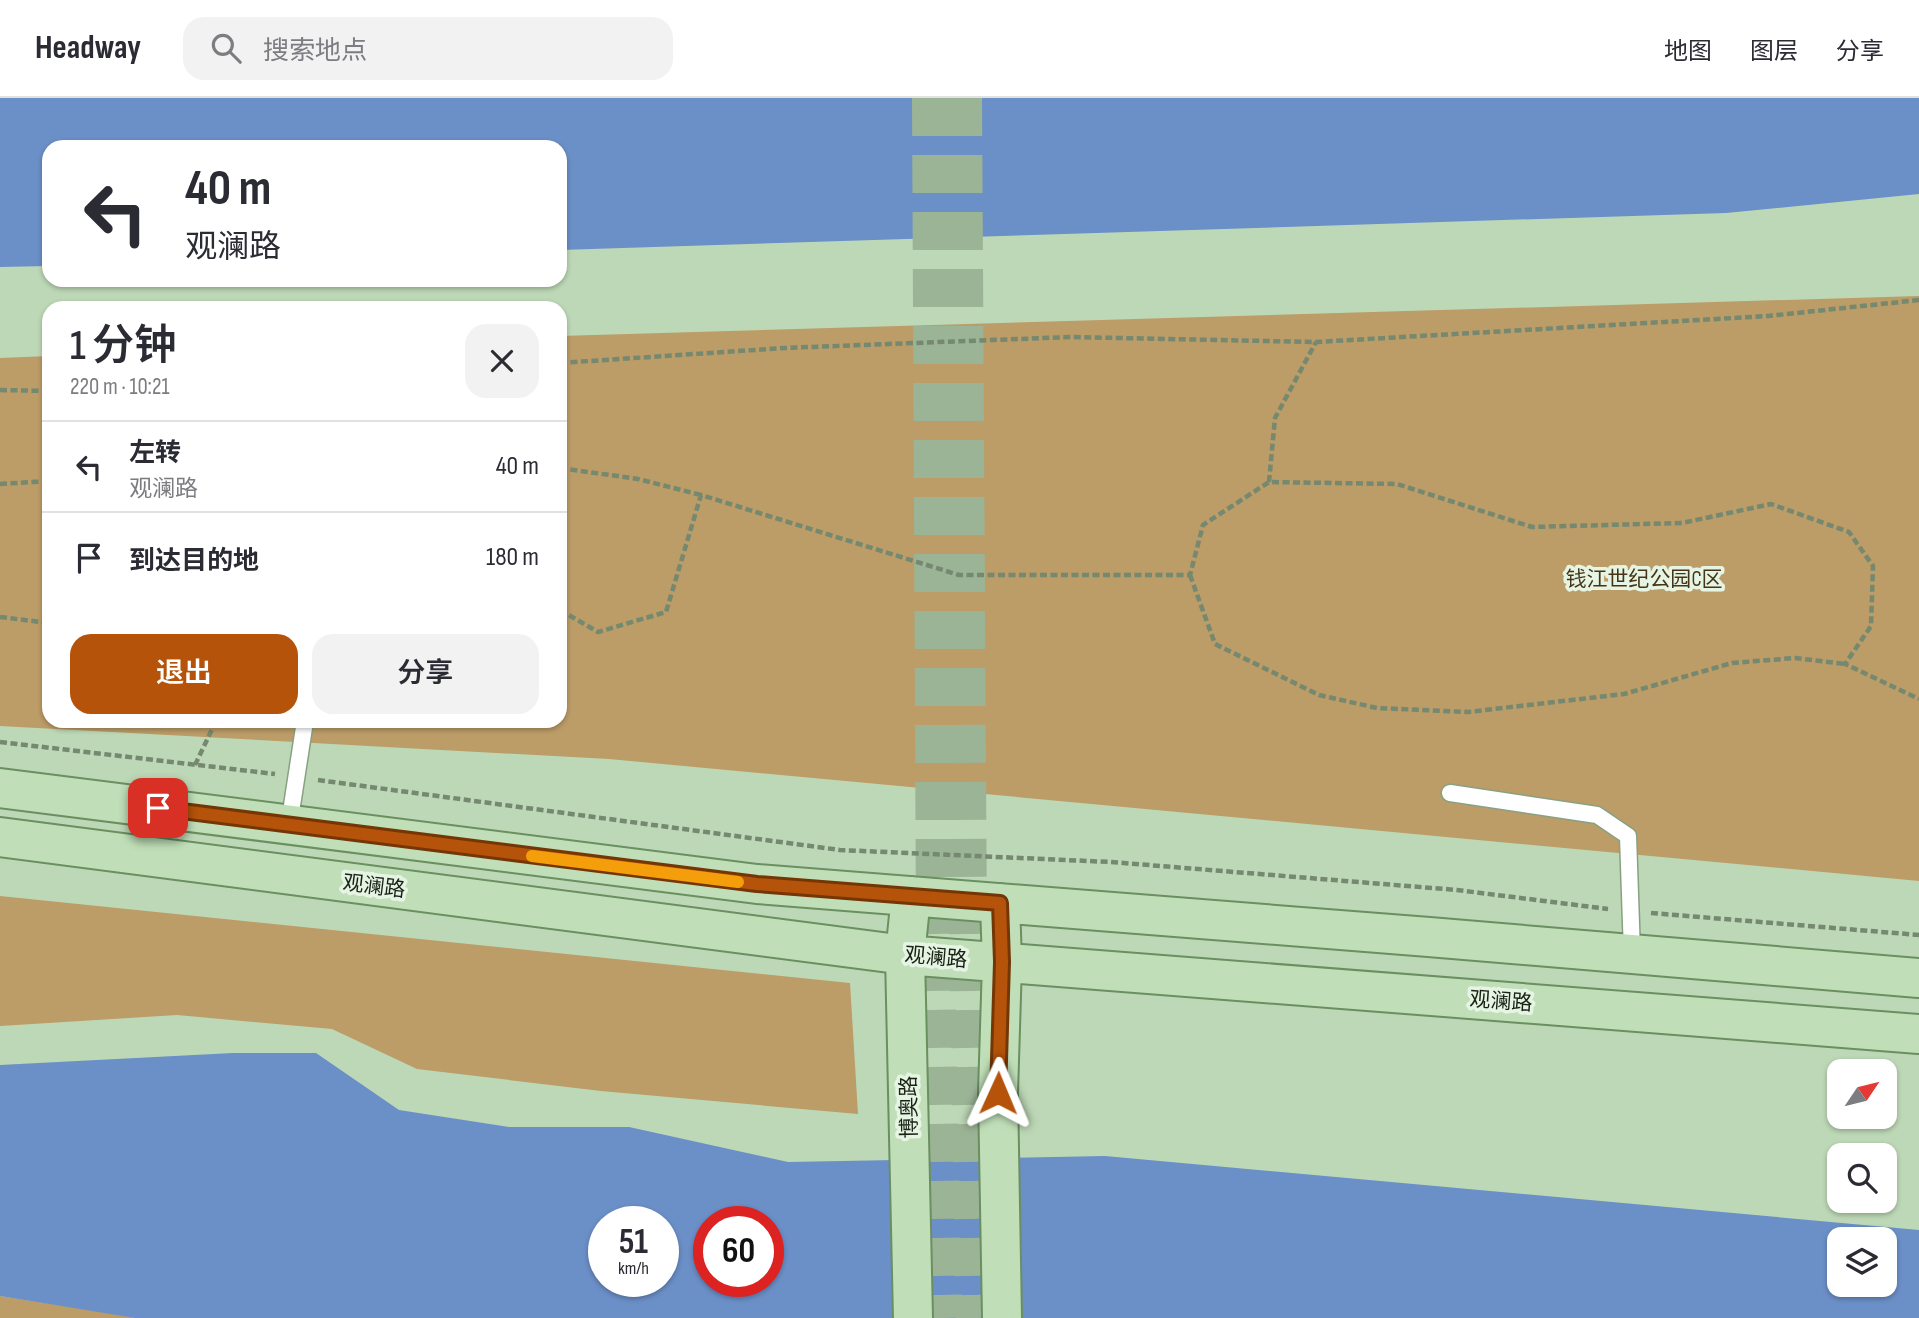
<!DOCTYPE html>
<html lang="zh">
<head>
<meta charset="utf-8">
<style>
  :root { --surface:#fff; --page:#f2f2f3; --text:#2b2b33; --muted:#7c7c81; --line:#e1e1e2; --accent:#b45309 }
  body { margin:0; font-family:"Sofia Sans Condensed","Noto Sans SC",sans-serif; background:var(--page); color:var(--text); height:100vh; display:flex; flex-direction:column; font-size:26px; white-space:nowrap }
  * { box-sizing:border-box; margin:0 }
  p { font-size:23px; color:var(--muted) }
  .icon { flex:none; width:38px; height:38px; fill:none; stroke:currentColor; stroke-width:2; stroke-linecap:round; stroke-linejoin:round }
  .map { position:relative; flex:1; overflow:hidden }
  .details { position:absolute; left:42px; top:203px; width:525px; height:427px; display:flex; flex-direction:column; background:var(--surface); border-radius:21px; box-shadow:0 2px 5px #0004 }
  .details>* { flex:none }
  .banner { position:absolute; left:42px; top:42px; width:525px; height:147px; border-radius:21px; box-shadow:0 2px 5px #0004; background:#fff; color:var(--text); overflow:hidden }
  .needle { width:46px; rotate:55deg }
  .tools { position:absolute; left:1827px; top:961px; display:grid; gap:14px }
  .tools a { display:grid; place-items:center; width:70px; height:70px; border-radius:14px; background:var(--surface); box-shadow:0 2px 5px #0004; font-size:35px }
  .speed { position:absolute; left:588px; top:1108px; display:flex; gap:14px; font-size:35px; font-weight:700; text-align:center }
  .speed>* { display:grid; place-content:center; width:91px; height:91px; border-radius:50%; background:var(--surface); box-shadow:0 2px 5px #0004; line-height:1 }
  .speed small { font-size:18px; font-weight:400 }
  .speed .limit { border:10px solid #d22; background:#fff; color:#111 }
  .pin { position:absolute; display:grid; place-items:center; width:60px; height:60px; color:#fff; margin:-30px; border-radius:14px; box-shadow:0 4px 10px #0006 }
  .me { position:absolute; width:77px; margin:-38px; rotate:1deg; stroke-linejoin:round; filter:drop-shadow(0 0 5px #0008) }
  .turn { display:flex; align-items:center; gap:24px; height:147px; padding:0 28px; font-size:32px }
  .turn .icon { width:91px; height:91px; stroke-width:2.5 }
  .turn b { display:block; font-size:49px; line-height:60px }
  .round { display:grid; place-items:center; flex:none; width:74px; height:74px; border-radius:21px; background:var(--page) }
  .overview { display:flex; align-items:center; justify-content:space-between; height:119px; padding:0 28px }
  h1 { font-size:42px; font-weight:600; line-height:52px }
  .cta { display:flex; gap:14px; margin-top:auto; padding:14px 28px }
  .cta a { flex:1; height:80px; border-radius:21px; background:var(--accent); color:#fff; font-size:28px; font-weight:600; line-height:80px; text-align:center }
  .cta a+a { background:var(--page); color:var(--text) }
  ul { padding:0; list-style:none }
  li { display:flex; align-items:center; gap:21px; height:91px; padding:0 28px; border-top:2px solid var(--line) }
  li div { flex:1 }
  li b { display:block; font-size:26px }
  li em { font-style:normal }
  header { display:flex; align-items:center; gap:42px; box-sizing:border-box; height:98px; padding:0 35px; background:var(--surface); border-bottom:2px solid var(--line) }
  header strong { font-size:33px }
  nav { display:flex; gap:38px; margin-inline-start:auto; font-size:24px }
  .search { width:490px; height:63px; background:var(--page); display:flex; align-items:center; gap:18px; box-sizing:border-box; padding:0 24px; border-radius:21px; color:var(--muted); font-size:26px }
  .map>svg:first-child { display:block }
  .green { fill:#bc9c67 }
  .water { fill:#6b8fc7; fill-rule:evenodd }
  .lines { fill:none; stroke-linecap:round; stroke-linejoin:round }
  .primary-tunnel { stroke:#9cb496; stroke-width:38; stroke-dasharray:38 19; stroke-linecap:butt }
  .lane-casing { stroke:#88a182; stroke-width:19 }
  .primary-casing { stroke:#6a8f60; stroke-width:42 }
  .path { stroke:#758870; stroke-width:4.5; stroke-dasharray:7 3.5; stroke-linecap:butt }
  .lane { stroke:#fff; stroke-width:16 }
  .primary { stroke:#c0dfb8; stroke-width:38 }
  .route-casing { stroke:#753606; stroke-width:18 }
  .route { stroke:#b45309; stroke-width:12 }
  .slow { stroke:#f59e0b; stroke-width:12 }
  .labels { text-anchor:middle; stroke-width:7; stroke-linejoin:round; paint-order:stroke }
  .park-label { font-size:21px; fill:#453417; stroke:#e6f4e3 }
  .street-label { font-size:21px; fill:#182215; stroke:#e6f4e3 }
</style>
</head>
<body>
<header>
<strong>Headway</strong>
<div class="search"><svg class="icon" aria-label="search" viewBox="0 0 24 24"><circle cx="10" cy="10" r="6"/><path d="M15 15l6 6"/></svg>搜索地点</div>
<nav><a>地图</a><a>图层</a><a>分享</a></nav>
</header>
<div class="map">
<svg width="1919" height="1220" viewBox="0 0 1919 1220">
  <rect width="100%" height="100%" fill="#bdd8b6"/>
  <path class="green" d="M1919,198V783L609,661L0,628V260L49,258V623H560V238Z
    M0,798L850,885L858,1016L601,993L417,971L332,931L177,917L0,928Z
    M0,1198L121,1217L135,1220H0Z"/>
  <path class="water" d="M0,0H1919V96L1726,115L560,152V49H49V168L0,169Z
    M233,955H316L399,1012L509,1029H629L788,1064L1105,1058L1919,1132V1220H135L0,1198V967ZM604,1124H663V1183H604ZM709,1124H768V1183H709ZM1839,1141H1885V1186H1839Z"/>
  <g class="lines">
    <path class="primary-tunnel" d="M931,0L935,832L943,1220
      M963,0L968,834L975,1220"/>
    <g class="lane-casing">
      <path id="lane" d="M1450,695L1597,717L1628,738L1632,855
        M289,727L305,623"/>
    </g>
    <g class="primary-casing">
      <path id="primary" d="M0,690L757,786L1429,839L1919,880
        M0,739L905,857L1919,936
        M911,798L905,857L913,1220
        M1000,805L1002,865L998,995L1002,1220"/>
    </g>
    <path class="path" d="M560,265L784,250L1071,239L1316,244L1768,218L1919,202
      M0,292L49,293
      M560,370L638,381L701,397
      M1269,384L1275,320L1316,244
      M0,386L49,383
      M1190,477L1215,546L1319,597L1377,610L1468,614L1624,596L1732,565L1795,560L1845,566
      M560,512L598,534L666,514L701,397L959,477H1190L1203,427L1269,384L1397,386L1532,429L1682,425L1771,406L1849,434L1873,468L1871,528L1845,566L1919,601
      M0,519L49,525
      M0,644L275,676
      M195,667L216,623
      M318,682L840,752L1111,764L1457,792L1608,811
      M1651,815L1919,837"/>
    <use href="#lane" class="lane"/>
    <use href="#primary" class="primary"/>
  </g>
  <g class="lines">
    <g class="route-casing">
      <path id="route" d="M158,710L757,786L1000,805L1002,864L998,995"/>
    </g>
    <use href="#route" class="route"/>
    <path class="slow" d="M532,758L738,784"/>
  </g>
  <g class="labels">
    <g class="park-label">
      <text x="1644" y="488">钱江世纪公园C区</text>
    </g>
    <g class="street-label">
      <text transform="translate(374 788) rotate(7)" y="7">观澜路</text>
      <text transform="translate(936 859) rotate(5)" y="7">观澜路</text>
      <text transform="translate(1501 903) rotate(4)" y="7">观澜路</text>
      <text transform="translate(909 1009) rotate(-91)" y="7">博奥路</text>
    </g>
  </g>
</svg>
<div class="tools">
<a><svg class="needle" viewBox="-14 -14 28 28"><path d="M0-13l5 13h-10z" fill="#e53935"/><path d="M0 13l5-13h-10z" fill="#7c7c81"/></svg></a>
<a><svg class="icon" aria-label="search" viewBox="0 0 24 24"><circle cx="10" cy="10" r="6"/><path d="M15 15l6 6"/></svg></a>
<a><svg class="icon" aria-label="layers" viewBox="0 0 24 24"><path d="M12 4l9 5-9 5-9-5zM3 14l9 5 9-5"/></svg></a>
</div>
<div class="speed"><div>51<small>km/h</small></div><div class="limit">60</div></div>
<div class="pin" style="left:158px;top:710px;background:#d93025"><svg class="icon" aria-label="arrive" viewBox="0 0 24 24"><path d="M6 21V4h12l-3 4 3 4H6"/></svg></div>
<svg class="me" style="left:998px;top:995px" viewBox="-20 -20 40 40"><path d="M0-17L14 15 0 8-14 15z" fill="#b45309" stroke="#fff" stroke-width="4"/></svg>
<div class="banner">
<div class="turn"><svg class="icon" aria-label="left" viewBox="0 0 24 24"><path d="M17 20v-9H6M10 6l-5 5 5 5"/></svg><div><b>40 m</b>观澜路</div></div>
</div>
<section class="details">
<div class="overview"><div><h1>1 分钟</h1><p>220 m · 10:21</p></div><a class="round"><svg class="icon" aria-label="close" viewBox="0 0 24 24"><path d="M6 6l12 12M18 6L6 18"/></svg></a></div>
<ul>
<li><svg class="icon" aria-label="left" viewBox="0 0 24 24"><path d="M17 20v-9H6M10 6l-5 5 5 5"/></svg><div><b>左转</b><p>观澜路</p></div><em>40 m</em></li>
<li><svg class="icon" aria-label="arrive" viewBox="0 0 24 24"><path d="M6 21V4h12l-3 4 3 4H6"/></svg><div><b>到达目的地</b></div><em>180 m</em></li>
</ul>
<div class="cta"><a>退出</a><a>分享</a></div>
</section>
</div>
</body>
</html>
